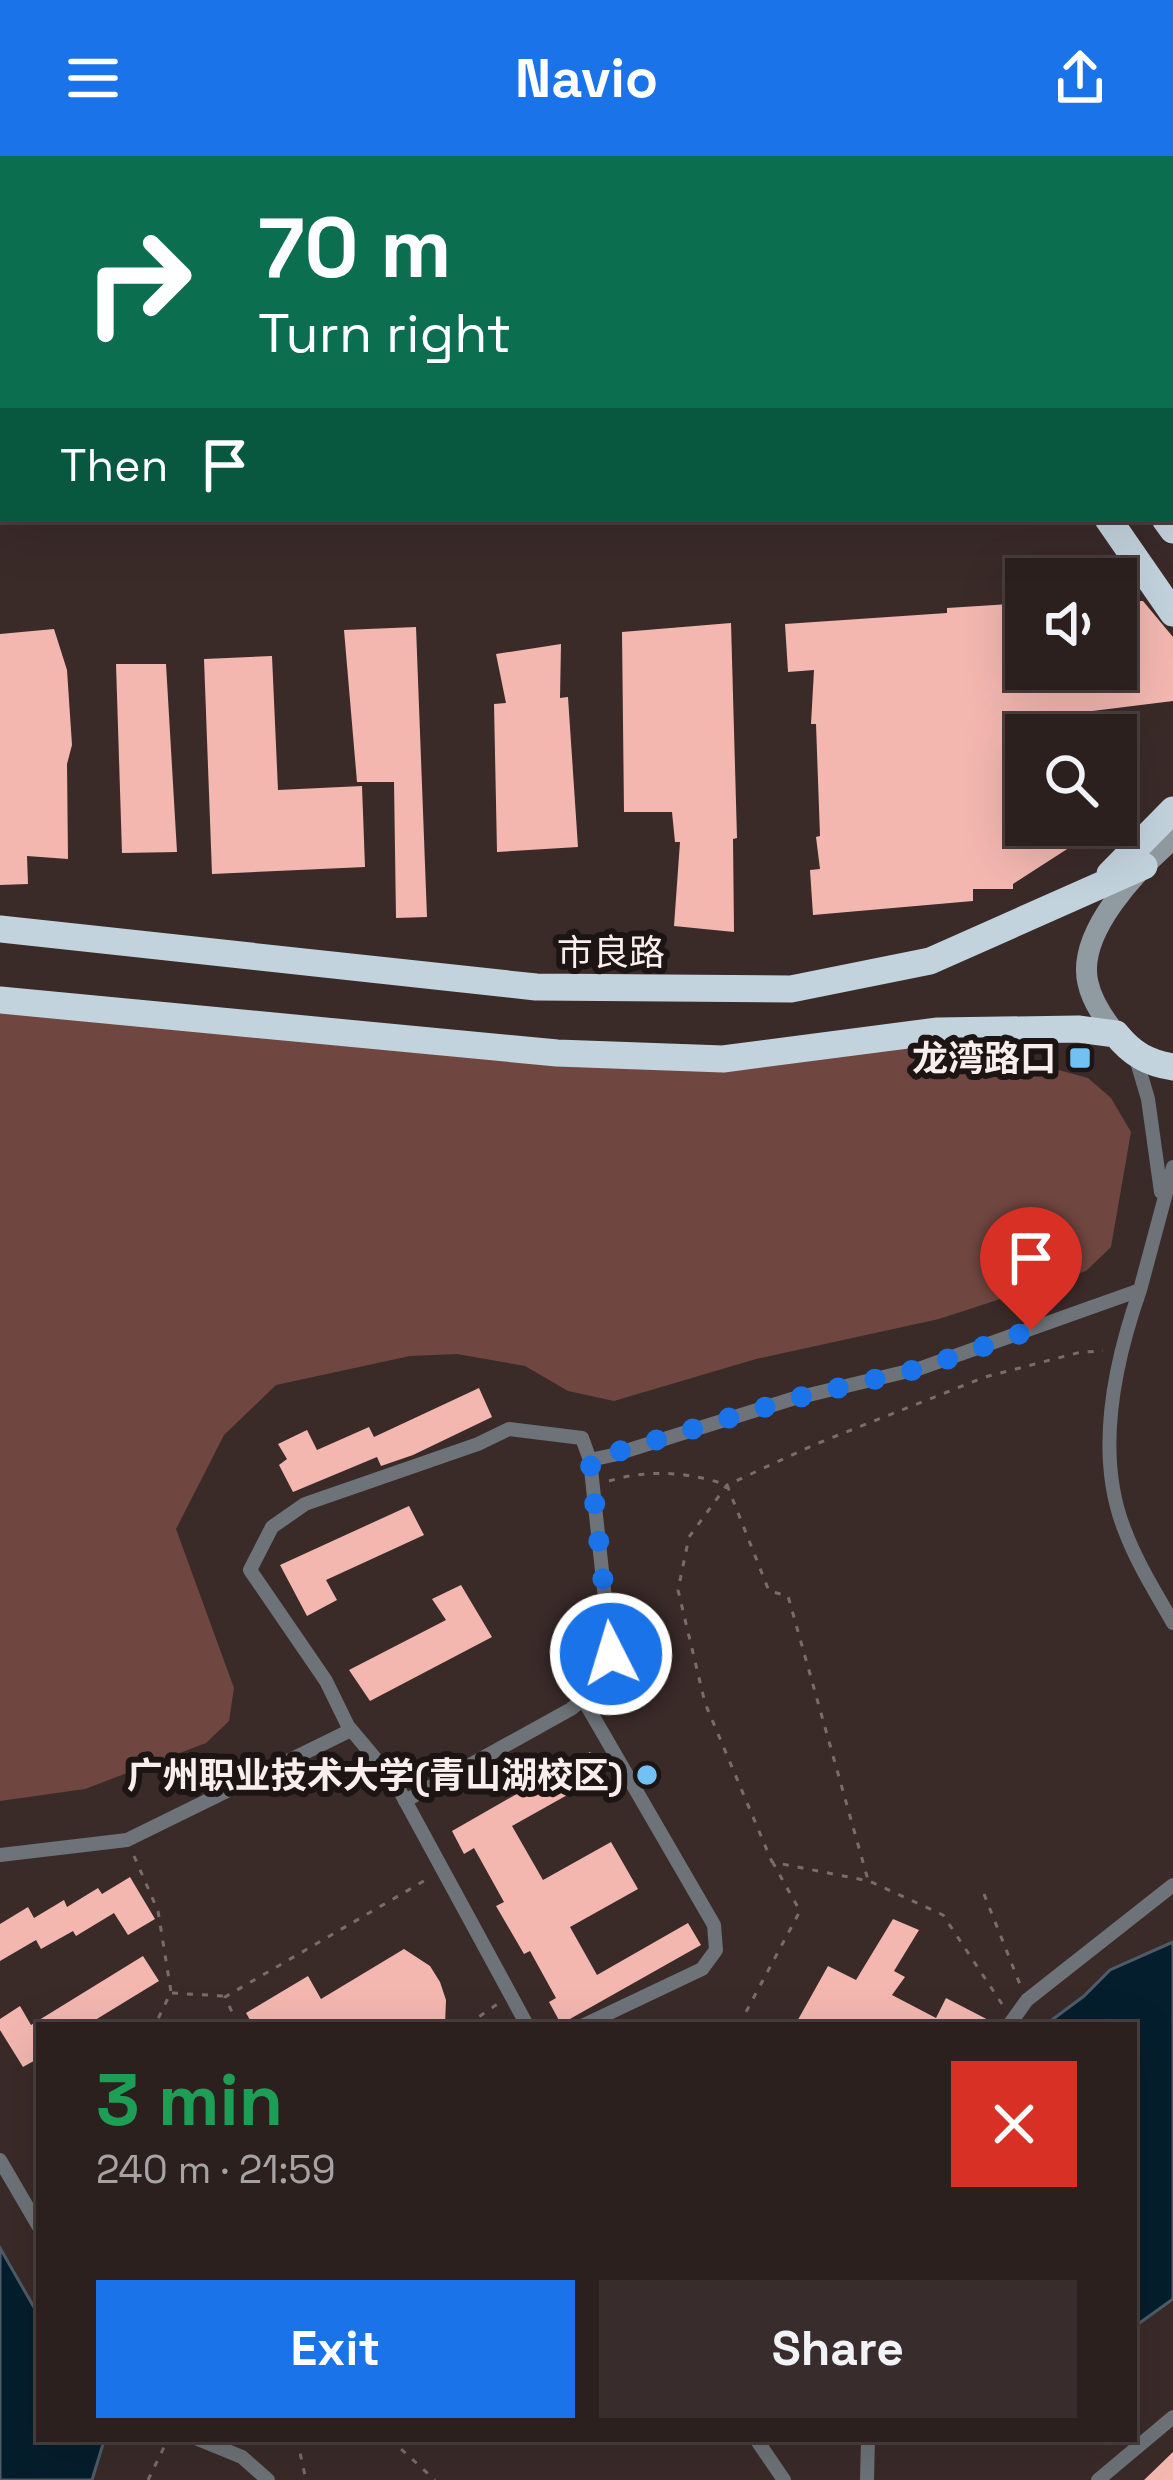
<!DOCTYPE html>
<html lang="en">
<head>
<meta charset="utf-8">
<style>
  :root { --surface:#2c201f; --page:#382d2c; --text:#f1f3f6; --muted:#a6a3a4; --line:#483e3d; --accent:#1a73e8 }
  body { margin:0; font-family:"Space Grotesk","Noto Sans SC",sans-serif; background:var(--page); color:var(--text); height:100vh; display:flex; flex-direction:column; font-size:45px; white-space:nowrap }
  * { box-sizing:border-box; margin:0 }
  p { font-size:39px; color:var(--muted) }
  .icon { flex:none; width:66px; height:66px; fill:none; stroke:currentColor; stroke-width:2; stroke-linecap:round; stroke-linejoin:round }
  .map { position:relative; flex:1; overflow:hidden }
  .drawer { position:absolute; left:36px; top:1866px; width:1101px; height:420px; display:flex; flex-direction:column; background:var(--surface); border-radius:0px; box-shadow:0 12px 48px #0002,0 0 0 3px var(--line) }
  .drawer>* { flex:none }
  .guide { position:absolute; left:0px; top:0px; width:1173px; height:366px; box-shadow:0 12px 48px #0002,0 0 0 3px var(--line); background:#0b6e4f; color:#fff; overflow:hidden }
  .tools { position:absolute; left:1005px; top:402px; display:grid; gap:24px }
  .tools a { display:grid; place-items:center; width:132px; height:132px; border-radius:0px; background:var(--surface); box-shadow:0 12px 48px #0002,0 0 0 3px var(--line); font-size:60px }
  .pin { position:absolute; display:grid; place-items:center; width:102px; height:102px; color:#fff; margin:-123px -51px; border-radius:50% 50% 50% 0; rotate:-45deg; box-shadow:0 0 12px #0007 }
  .pin .icon { rotate:45deg }
  .me { position:absolute; width:132px; margin:-66px; rotate:355deg; stroke-linejoin:round; filter:drop-shadow(0 0 9px #0008) }
  .turn { display:flex; align-items:center; gap:42px; height:252px; padding:0 60px; font-size:54px }
  .turn .icon { width:156px; height:156px; stroke-width:2.5 }
  .turn b { display:block; font-size:84px; line-height:102px }
  .then { display:flex; align-items:center; height:114px; padding:0 60px; background:#0003; gap:24px; font-size:45px }
  .round { display:grid; place-items:center; flex:none; width:126px; height:126px; border-radius:0px; background:var(--page) }
  .headline { display:flex; align-items:center; justify-content:space-between; height:204px; padding:0 60px }
  h1 { font-size:72px; font-weight:600; line-height:90px; color:#1e9e55 }
  .action { display:flex; gap:24px; margin-top:auto; padding:24px 60px }
  .action a { flex:1; height:138px; border-radius:0px; background:var(--accent); color:#fff; font-size:48px; font-weight:600; line-height:138px; text-align:center }
  .action a+a { background:var(--page); color:var(--text) }
  header { display:flex; justify-content:space-between; align-items:center; height:156px; padding:0 60px; background:var(--accent); color:#fff; font-size:54px; font-weight:600 }
  .map>svg:first-child { display:block }
  .green { fill:#704641 }
  .water { fill:#051e2d; stroke:#4e5c67; stroke-width:3 }
  .building { fill:#f3b7b0 }
  .lines { fill:none; stroke-linecap:round; stroke-linejoin:round }
  .path { stroke:#7a6c6a; stroke-width:3; stroke-dasharray:6 9; stroke-linecap:butt }
  .street { stroke:#6d7378; stroke-width:14 }
  .secondary { stroke:#909aa1; stroke-width:21 }
  .highway { stroke:#c3d3de; stroke-width:27 }
  .route { stroke:#1a73e8; stroke-width:21; stroke-dasharray:0 37.8 }
  .poi-dot { fill:#71c1f5; stroke:#1c1514; stroke-width:4.5 }
  .labels { text-anchor:middle; stroke-width:12; stroke-linejoin:round; paint-order:stroke }
  .street-label { font-size:36px; fill:#f9eeed; stroke:#1c1514 }
  .poi-label { font-size:36px; font-weight:bold; fill:#f9eeed; stroke:#1c1514; text-anchor:end }
</style>
</head>
<body>
<header><svg class="icon" aria-label="menu" viewBox="0 0 24 24"><path d="M4 6h16M4 12h16M4 18h16"/></svg>Navio<svg class="icon" aria-label="share" viewBox="0 0 24 24"><path d="M12 15V3M7 8l5-5 5 5M5 13v7h14v-7"/></svg></header>
<div class="map">
<svg width="1173" height="2324" viewBox="0 0 1173 2324">
  <rect width="100%" height="100%" fill="#3a2b29"/>
  <path class="green" d="M0,849L643,909L935,888L985,894L1088,922L1111,942L1131,976L1111,1091L1086,1115L939,1163L756,1203L614,1245L568,1235L525,1210L457,1198L410,1200L276,1229L224,1279L176,1373L234,1532L229,1565L206,1587L85,1633L0,1645Z"/>
  <path class="water" d="M1173,1786V2143L1134,2171V1869H1045L1084,1840L1110,1814Z
    M0,2092L39,2160V2283H101L103,2288L92,2324H0Z"/>
  <path class="building" d="M1116,445H1143L1173,481V545L1060,559L1062,579H1026V669H1073L1075,688L1013,728V733H973V745L813,759L810,714L820,713L816,681L820,680L816,568H811L814,514L788,516L785,468L947,457V452L1026,447V513H1116Z
    M731,467L737,682L733,683L734,776L674,770L680,686H675L672,656H624L622,476Z
    M416,471L427,761L396,762L394,626H357L344,474Z
    M54,473L67,514L72,589L67,608L68,703L27,700L28,728L0,729V478Z
    M561,488L560,542L568,541L578,691L497,696L494,548L506,547L496,498Z
    M272,500L278,634L362,630L365,711L212,718L204,503Z
    M116,508H166L177,696L122,697Z
    M479,1232L492,1261L413,1299L381,1310L377,1301L293,1336L279,1309L287,1303L278,1288L307,1274L317,1294L369,1271L374,1281Z
    M409,1350L424,1379L326,1424L337,1444L307,1460L280,1409Z
    M461,1429L492,1481L370,1545L349,1514L446,1464L432,1443Z
    M590,1596L603,1619L512,1670L543,1724L611,1686L638,1733L570,1771L597,1819L688,1767L701,1789L561,1868L549,1846L556,1842L530,1795L524,1798L496,1750L504,1746L474,1692L464,1698L452,1675Z
    M130,1721L155,1763L128,1779L114,1757L76,1780L73,1775L41,1793L36,1784L0,1805V1768L28,1751L34,1762L64,1744L67,1751L98,1732L102,1738Z
    M893,1763L919,1774L894,1815L905,1821L892,1839L936,1862L946,1842L998,1869H795L828,1810L856,1824Z
    M404,1793L430,1810L440,1826L446,1844L445,1869H253L246,1857L308,1820L321,1843Z
    M143,1800L159,1825L87,1869H39V1902L23,1911L0,1874V1863L20,1850L31,1869Z
    M1173,2296V2324H1144Z"/>
  <g class="lines">
    <path class="path" d="M609,1325C648,1313 689,1316 727,1329L769,1435L788,1440L868,1724
      M134,1700L158,1755L171,1836L155,1869
      M984,1738L1021,1831
      M172,1837L223,1840
      M1002,1848L943,1759L869,1725L772,1706L705,1547L678,1434L689,1381L727,1329L816,1288L985,1221L1081,1196L1103,1195
      M238,1869L225,1841L429,1722
      M467,1869L499,1847
      M739,1869L800,1755L773,1707
      M297,2283L306,2324
      M390,2283L435,2324
      M148,2324L168,2283"/>
    <path class="street" d="M1135,899L1148,943L1161,1036
      M1140,1134C1114,1208 1094,1299 1125,1375C1137,1407 1156,1437 1173,1467
      M583,1543L714,1769L716,1794L702,1813L584,1869
      M348,1570L395,1626L527,1869
      M405,1645L571,1553L602,1528L611,1498L590,1304
      M0,1699L127,1684L347,1576L348,1570L326,1525L250,1414L272,1371L305,1348L478,1288L509,1273L582,1282L590,1304L613,1299L792,1243L921,1212L1140,1134L1173,1011
      M1009,1869L1027,1844L1173,1729
      M0,2004L39,2071
      M198,2283L242,2301L268,2324
      M756,2283L784,2324
      M867,2324L868,2283
      M1098,2324L1173,2261"/>
    <path class="secondary" d="M1116,878C1104,863 1092,846 1088,827C1076,777 1138,713 1173,683"/>
    <path class="highway" d="M855,0L857,3
      M913,0L915,3
      M1108,363L1173,457
      M1165,363L1173,374
      M1110,718L1173,654
      M0,773L536,831L791,833L930,805L1144,710
      M0,844L557,897L723,903L938,875L1078,873L1116,878C1132,898 1148,907 1173,911"/>
  </g>
  <g class="lines">
    <path class="route" d="M611,1498L590,1304L792,1243L922,1212L1031,1174"/>
  </g>
  <g class="poi-dot">
    <rect x="1068" y="890" width="24" height="24" rx="6"/>
    <circle cx="647" cy="1619" r="12"/>
  </g>
  <g class="labels">
    <g class="street-label">
      <text x="611" y="809">市良路</text>
    </g>
    <g class="poi-label">
      <text x="1056" y="915">龙湾路口</text>
      <text x="623" y="1632">广州职业技术大学(青山湖校区)</text>
    </g>
  </g>
</svg>
<div class="tools">
<a><svg class="icon" aria-label="sound" viewBox="0 0 24 24"><path d="M4 9h4l5-4v14l-5-4H4zM17 9q2 3 0 6"/></svg></a>
<a><svg class="icon" aria-label="search" viewBox="0 0 24 24"><circle cx="10" cy="10" r="6"/><path d="M15 15l6 6"/></svg></a>
</div>
<div class="pin" style="left:1031px;top:1174px;background:#d93025"><svg class="icon" aria-label="arrive" viewBox="0 0 24 24"><path d="M6 21V4h12l-3 4 3 4H6"/></svg></div>
<svg class="me" style="left:611px;top:1498px" viewBox="-20 -20 40 40"><circle r="17" fill="#1a73e8" stroke="#fff" stroke-width="3"/><path d="M0-11L8 9 0 5-8 9z" fill="#fff"/></svg>
<div class="guide">
<div class="turn"><svg class="icon" aria-label="right" viewBox="0 0 24 24"><path d="M7 20v-9h11M14 6l5 5-5 5"/></svg><div><b>70 m</b>Turn right</div></div>
<div class="then">Then<svg class="icon" aria-label="arrive" viewBox="0 0 24 24"><path d="M6 21V4h12l-3 4 3 4H6"/></svg></div>
</div>
<section class="drawer">
<div class="headline"><div><h1>3 min</h1><p>240 m · 21:59</p></div><a class="round" style="background:#d93025;color:#fff"><svg class="icon" aria-label="close" viewBox="0 0 24 24"><path d="M6 6l12 12M18 6L6 18"/></svg></a></div>
<div class="action"><a>Exit</a><a>Share</a></div>
</section>
</div>
</body>
</html>
